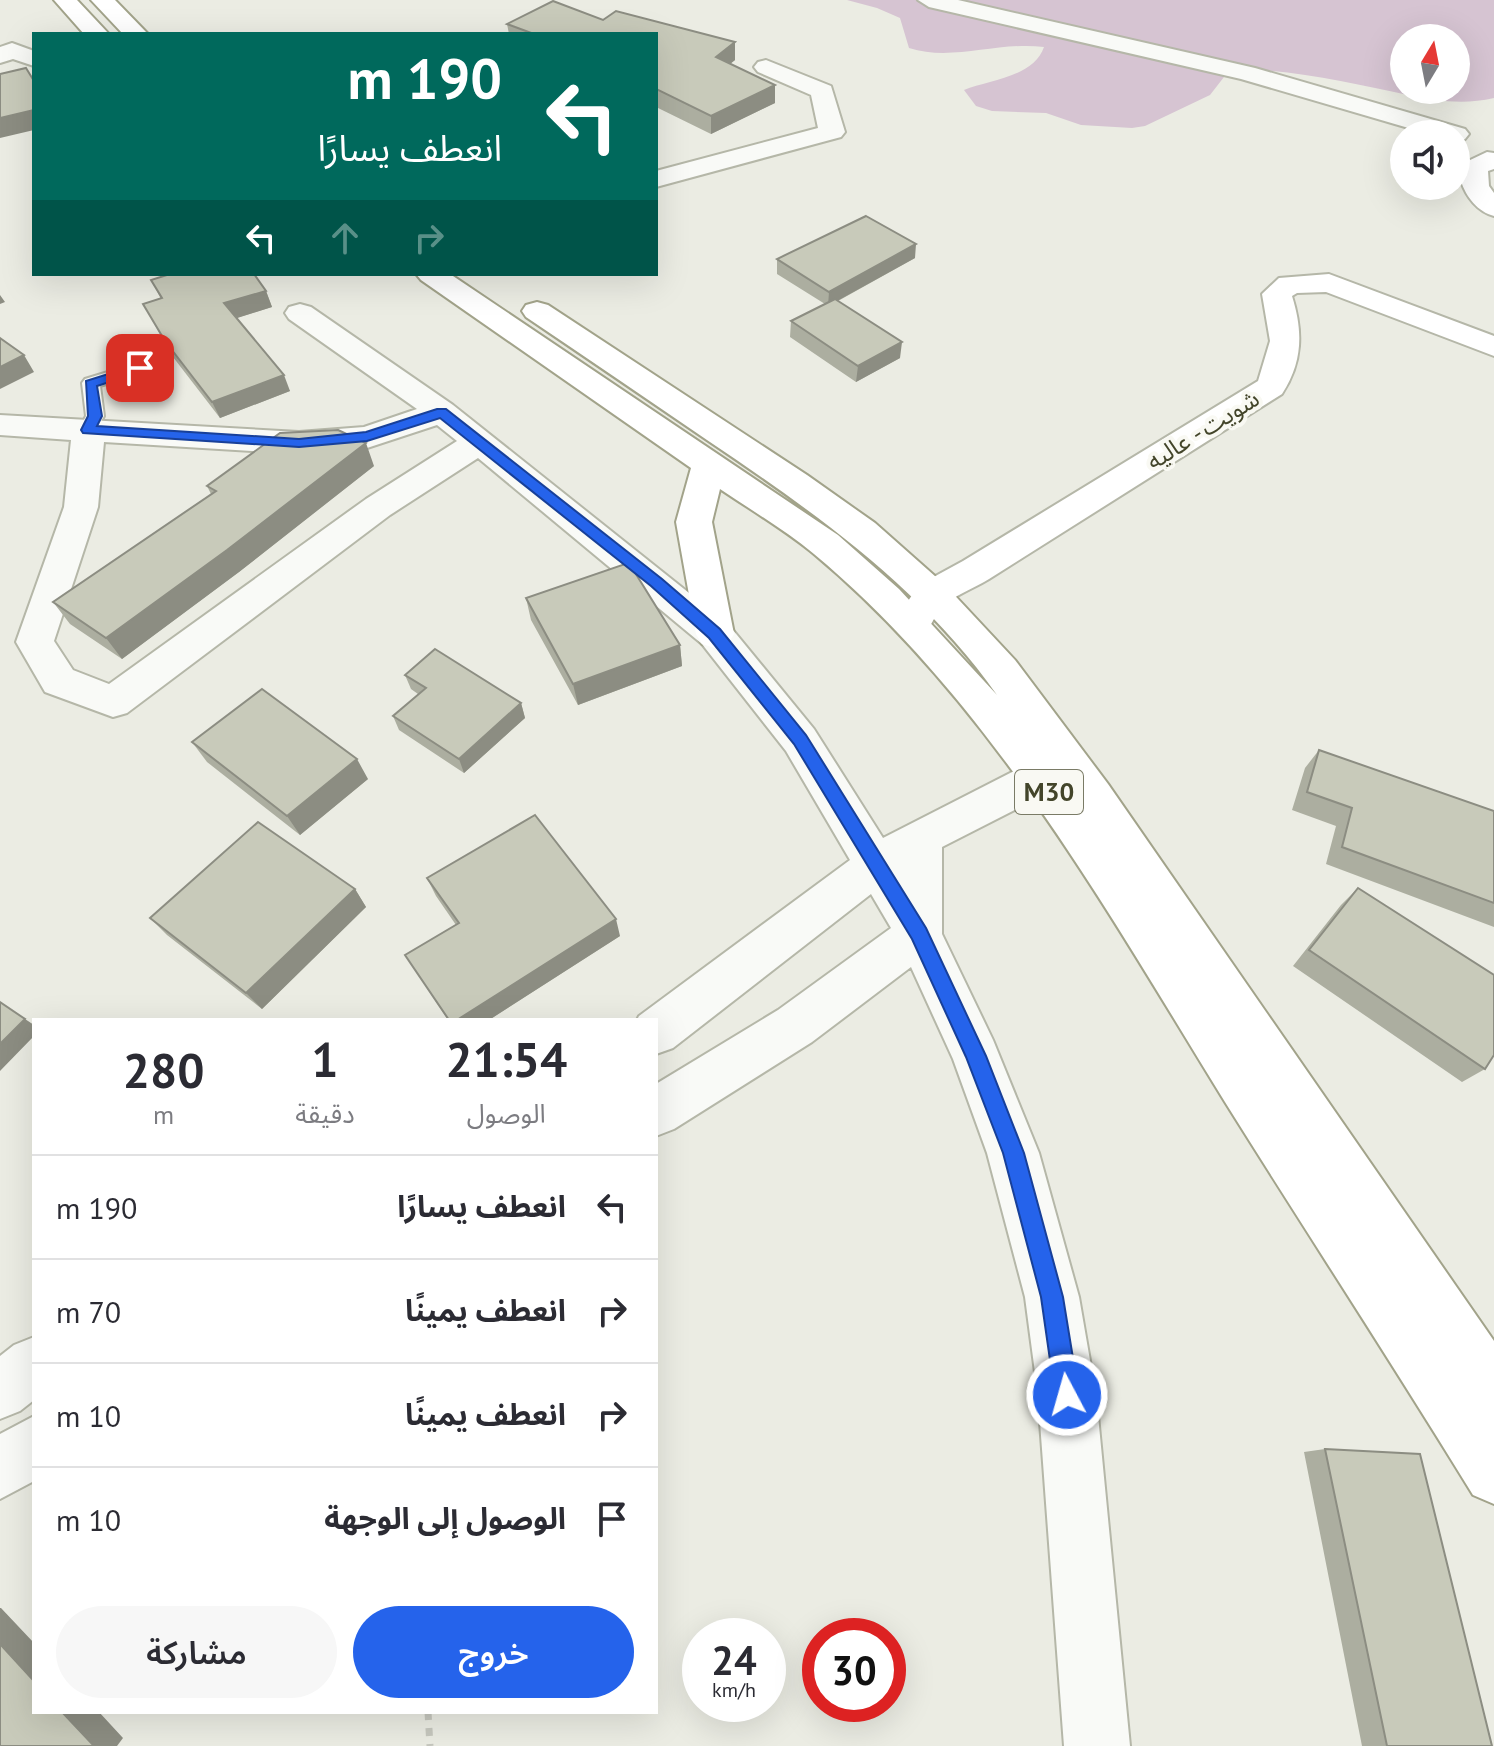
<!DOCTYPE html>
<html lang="ar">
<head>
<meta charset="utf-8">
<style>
  :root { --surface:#fff; --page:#f7f7f7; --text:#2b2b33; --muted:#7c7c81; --line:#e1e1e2; --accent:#2563eb }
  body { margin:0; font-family:"PT Sans","Noto Sans Arabic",sans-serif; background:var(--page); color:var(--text); direction:rtl; height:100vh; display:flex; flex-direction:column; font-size:30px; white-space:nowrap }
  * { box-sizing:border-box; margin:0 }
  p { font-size:26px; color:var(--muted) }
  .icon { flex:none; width:44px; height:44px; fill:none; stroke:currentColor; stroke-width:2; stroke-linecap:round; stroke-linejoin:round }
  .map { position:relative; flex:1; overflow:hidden; direction:ltr }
  .sheet { position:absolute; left:32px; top:1018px; width:626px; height:696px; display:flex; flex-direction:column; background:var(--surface); border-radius:0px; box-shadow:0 8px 32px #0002; direction:rtl }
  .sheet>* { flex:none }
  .banner { position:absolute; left:32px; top:32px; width:626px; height:244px; border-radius:0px; box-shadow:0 8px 32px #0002; direction:rtl; background:#00695c; color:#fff; overflow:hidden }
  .needle { width:52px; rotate:10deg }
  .controls { position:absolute; left:1390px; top:24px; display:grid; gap:16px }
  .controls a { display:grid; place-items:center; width:80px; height:80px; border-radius:50%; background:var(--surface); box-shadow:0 8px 32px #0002; font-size:40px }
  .speed { position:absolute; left:682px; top:1618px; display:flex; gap:16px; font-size:40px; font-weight:700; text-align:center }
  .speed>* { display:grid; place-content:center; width:104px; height:104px; border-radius:50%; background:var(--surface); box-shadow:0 8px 32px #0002; line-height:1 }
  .speed small { font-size:20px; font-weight:400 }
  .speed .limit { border:12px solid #d22; background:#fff; color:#111 }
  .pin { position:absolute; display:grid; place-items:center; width:68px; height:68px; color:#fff; margin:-34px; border-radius:16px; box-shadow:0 4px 12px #0006 }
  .me { position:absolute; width:88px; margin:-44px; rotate:354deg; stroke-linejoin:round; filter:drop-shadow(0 0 6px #0008) }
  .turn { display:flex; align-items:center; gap:28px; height:168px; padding:0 24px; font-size:36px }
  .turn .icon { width:104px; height:104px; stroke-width:2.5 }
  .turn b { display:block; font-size:56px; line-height:68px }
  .lanes { display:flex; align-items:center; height:76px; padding:0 24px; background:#0003; justify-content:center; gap:40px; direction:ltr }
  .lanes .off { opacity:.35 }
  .eta { display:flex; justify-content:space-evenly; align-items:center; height:136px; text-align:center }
  .eta b { font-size:48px; font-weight:600; line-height:56px }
  .cta { display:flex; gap:16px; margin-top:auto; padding:16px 24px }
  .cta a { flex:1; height:92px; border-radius:48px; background:var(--accent); color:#fff; font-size:32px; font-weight:600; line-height:92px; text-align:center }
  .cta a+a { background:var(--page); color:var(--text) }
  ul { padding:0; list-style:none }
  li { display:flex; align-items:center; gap:24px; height:104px; padding:0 24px; border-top:2px solid var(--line) }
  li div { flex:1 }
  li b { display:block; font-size:30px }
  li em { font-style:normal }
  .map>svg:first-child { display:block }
  .green { fill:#d6c4d2; fill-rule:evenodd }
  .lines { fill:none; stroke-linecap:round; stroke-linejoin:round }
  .lane-casing { stroke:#b5b7a8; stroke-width:4 }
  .street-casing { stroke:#b5b7a8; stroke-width:4 }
  .secondary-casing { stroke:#b5b7a8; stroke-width:4 }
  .highway-casing { stroke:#a2a38a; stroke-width:4 }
  .path { stroke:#c6c7be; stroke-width:7; stroke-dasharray:8 8; stroke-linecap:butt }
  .lane { fill:#f9faf7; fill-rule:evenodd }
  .street { fill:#f9faf7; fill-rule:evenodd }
  .secondary { fill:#fff; fill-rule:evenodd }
  .highway { fill:#fff; fill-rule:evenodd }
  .wall { fill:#acaea0 }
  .shaded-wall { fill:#8c8d82 }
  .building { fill:#c8caba; stroke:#8c8d82; stroke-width:2 }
  .route { fill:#2563eb; stroke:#184099; stroke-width:2 }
  .labels { text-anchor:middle; stroke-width:8; stroke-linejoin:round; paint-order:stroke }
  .far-street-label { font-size:24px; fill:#43452a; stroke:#f9f9f3 }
  .shield { fill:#f9f9f3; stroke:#7a7b66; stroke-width:2 }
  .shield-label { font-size:26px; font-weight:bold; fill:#43452a }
</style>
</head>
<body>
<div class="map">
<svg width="1494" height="1746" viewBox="0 0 1494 1746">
  <rect width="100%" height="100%" fill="#ebece3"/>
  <path class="green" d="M847,0H1494V98C1464,105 1437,101 1408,95C1351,83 1280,66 1223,70L1224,77L1210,95L1145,126L1132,128L1081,125L1046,113L992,111L976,106L964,90C989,80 1034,77 1044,47C999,41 952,62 909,48L900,18L877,8ZM1404,38H1456V90H1404Z"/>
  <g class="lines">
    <g class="lane-casing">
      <path id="lane" d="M164,355L172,360L170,364L100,386L104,416L94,434H82L79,430L86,416L82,383L85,379Z"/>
    </g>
    <g class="street-casing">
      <path id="street" d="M918,0H958L1255,68L1465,129L1469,134L1465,139L1456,142V134H1429L1241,79L929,7Z
        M12,43L34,51V66L13,59L0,63V47Z
        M766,60L831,86L845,132L841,137L656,187V171L818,128L811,95L758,72L754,67L758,62Z
        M300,304L311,307L453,405L728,624L814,729L883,838L1024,766L1039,761L1054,766L1060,778L1054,790L942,847V934L993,1040L1039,1153L1079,1297L1096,1395L1130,1746H1064L1038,1395L1025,1297L987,1153L953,1059L911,967L812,1042L674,1129L656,1136V1084L778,1010L891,928L871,894L673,1048L656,1054V1020H637L639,1016L850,860L786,751L702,644L478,458L390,515L127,713L113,717L45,692L16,642L64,507L71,440L0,435V415L299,432L364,427L417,409L289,319L285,313L289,307ZM437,425L457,441L366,499L109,684L73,670L54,641L98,507L104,442L299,454L367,448Z
        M34,1337V1400L20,1411L0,1419V1356L14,1345Z
        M34,1416V1481L0,1499V1434Z"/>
    </g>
    <g class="secondary-casing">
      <path id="secondary" d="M1487,152L1494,153V169L1488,171L1489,186L1494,193V216C1478,212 1466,197 1461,181L1466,162Z
        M1329,274L1494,336V356L1326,292L1297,293L1292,296C1303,331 1303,362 1282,394L989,579C976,587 960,593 948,602C927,617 935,644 899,633L893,623L919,585L963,561L1258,381L1270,341L1262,294L1279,278Z"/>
    </g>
    <g class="highway-casing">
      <path id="highway" d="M54,0H77L109,34H84Z
        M91,0H115L148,34H123Z
        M416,274H450L838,535L899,589L997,695C922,588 814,512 707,440C647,399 587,358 526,317L522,311L526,305L537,302L548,305L807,475L875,523L945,585L1015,660L1108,784L1494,1341V1504L1473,1495C1392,1363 1307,1233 1225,1102C1106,909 990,701 814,554C785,530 751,510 720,489L712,522L734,634L728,644L715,648L702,644L696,634L676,522L691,468L421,280Z"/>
    </g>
    <path class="path" d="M428,1712L430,1746"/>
    <use href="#lane" class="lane"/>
    <use href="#street" class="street"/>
    <use href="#secondary" class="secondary"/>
    <use href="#highway" class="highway"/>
  </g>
  <path class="wall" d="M553,1L603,20L616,11L735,42V60L730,64L775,85V103L711,134L656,107V34H509L507,24Z
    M915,258L838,301L900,358L856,382L790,337L791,321L825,304L777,274V259Z
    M151,280L266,291L272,307L236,318L290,391L220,418L173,357L143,304L161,299Z
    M374,466L239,572L122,659L70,624L53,602L211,494L207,486Z
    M526,598L680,645L682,666L578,705L531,620Z
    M405,675L521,703L525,718L464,773L399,730L393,716L418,694L411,689Z
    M192,742L368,779L300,835L207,762Z
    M1319,750L1494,811V927L1326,864L1336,826L1292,810L1305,768Z
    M427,878L620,936L489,1020H448L405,955L456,925L436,896Z
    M1358,888L1485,1069L1462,1082L1293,966L1341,905Z
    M355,889L366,907L262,1009L167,935L150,918Z
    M1325,1449L1492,1746H1362L1304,1452Z"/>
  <path class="shaded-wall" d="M735,42V60L716,75V57Z
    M775,85V103L711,134V116Z
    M34,110V130L0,138V118Z
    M916,244L915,258L828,306L829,292Z
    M266,291L272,307L231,320L224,303Z
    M0,295L5,302L0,304Z
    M902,342L900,358L856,382L858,366Z
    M24,355L34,372L0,389V367Z
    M284,375L290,391L220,418L212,402Z
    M366,443L374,466L239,572L122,659L106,638Z
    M680,645L682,666L578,705L573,684Z
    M521,703L525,718L464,773L459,759Z
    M357,759L368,779L300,835L287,816Z
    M355,889L366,907L262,1009L246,993Z
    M616,919L620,936L489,1020H457Z
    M25,1019L34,1025V1036L0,1071V1044Z
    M0,1608H1L34,1643V1681L0,1644Z
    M62,1712H99L123,1738L117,1746H94Z"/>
  <path class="building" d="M553,1L603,20L616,11L735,42L716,57L775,85L711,116L656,89V34H534L507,24Z
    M26,68L34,81V110L0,118V74Z
    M866,216L916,244L829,292L777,259Z
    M170,274H254L266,291L224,303L284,375L212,402L165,341L143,304L162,298L151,280Z
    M835,299L902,342L858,366L791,321Z
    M0,338L24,355L0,367Z
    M338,430L366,443L227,550L106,638L53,602L216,491L207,486L280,433Z
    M625,564L634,571L680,645L573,684L526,598Z
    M435,649L521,703L459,759L393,716L426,688L405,675Z
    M262,689L357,759L287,816L192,742Z
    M1319,750L1494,811V903L1342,847L1352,808L1307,792Z
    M535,815L616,919L457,1020H449L405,955L459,923L427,878Z
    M258,822L355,889L246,993L150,918Z
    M1358,888L1494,975V1055L1485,1069L1309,950Z
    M0,1002L25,1019L0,1044Z
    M1325,1449L1420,1454L1492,1746H1387Z
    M0,1644L34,1681V1712H62L94,1746H0Z"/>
  <path class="route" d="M140,364L144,365V371L97,386L102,416L97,426L299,439L366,432L437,409H446L662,579L720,629L806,735L926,928L986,1056L1024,1153L1063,1297L1079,1395L1076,1403L1067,1407L1059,1403L1055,1395L1041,1297L1003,1153L966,1057L912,939L794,744L709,638L651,586L440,418L367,441L299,447L83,433L81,430L88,416L86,381Z"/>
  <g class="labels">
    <g class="far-street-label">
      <text transform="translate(1203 430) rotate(-32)" y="8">شويت - عاليه</text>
    </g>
    <rect class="shield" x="1015" y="770" width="68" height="44" rx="6"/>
    <g class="shield-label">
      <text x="1049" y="801">M30</text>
    </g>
  </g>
</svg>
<div class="controls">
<a><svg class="needle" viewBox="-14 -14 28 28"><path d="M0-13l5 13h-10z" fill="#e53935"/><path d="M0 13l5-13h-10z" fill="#7c7c81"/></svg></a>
<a><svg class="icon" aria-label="sound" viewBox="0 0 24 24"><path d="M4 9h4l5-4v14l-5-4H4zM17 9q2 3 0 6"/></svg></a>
</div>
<div class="speed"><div>24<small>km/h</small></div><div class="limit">30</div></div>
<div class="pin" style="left:140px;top:368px;background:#d93025"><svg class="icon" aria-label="arrive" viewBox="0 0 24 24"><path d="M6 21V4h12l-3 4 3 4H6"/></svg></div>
<svg class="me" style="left:1067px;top:1395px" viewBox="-20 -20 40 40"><circle r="17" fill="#2563eb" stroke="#fff" stroke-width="3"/><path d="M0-11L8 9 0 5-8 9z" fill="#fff"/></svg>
<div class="banner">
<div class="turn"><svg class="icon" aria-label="left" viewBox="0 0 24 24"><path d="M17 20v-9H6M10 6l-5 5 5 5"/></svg><div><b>190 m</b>انعطف يسارًا</div></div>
<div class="lanes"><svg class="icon" aria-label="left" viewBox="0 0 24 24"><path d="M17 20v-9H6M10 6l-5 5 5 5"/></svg><svg class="icon off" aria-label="ahead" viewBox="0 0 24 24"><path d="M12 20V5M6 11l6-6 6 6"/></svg><svg class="icon off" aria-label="right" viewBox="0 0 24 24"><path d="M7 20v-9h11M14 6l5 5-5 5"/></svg></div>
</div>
<section class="sheet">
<div class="eta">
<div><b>21:54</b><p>الوصول</p></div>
<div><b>1</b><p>دقيقة</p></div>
<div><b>280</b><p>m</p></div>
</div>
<ul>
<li><svg class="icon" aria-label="left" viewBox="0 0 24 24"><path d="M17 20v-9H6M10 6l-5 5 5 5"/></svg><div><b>انعطف يسارًا</b></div><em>190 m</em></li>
<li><svg class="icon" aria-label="right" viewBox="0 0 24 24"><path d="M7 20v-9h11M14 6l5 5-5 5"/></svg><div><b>انعطف يمينًا</b></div><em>70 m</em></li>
<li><svg class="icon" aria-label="right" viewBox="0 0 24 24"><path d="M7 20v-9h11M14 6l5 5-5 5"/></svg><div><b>انعطف يمينًا</b></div><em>10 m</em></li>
<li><svg class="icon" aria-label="arrive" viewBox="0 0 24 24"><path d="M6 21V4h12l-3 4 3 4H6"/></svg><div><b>الوصول إلى الوجهة</b></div><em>10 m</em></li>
</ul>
<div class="cta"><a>خروج</a><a>مشاركة</a></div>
</section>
</div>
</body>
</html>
